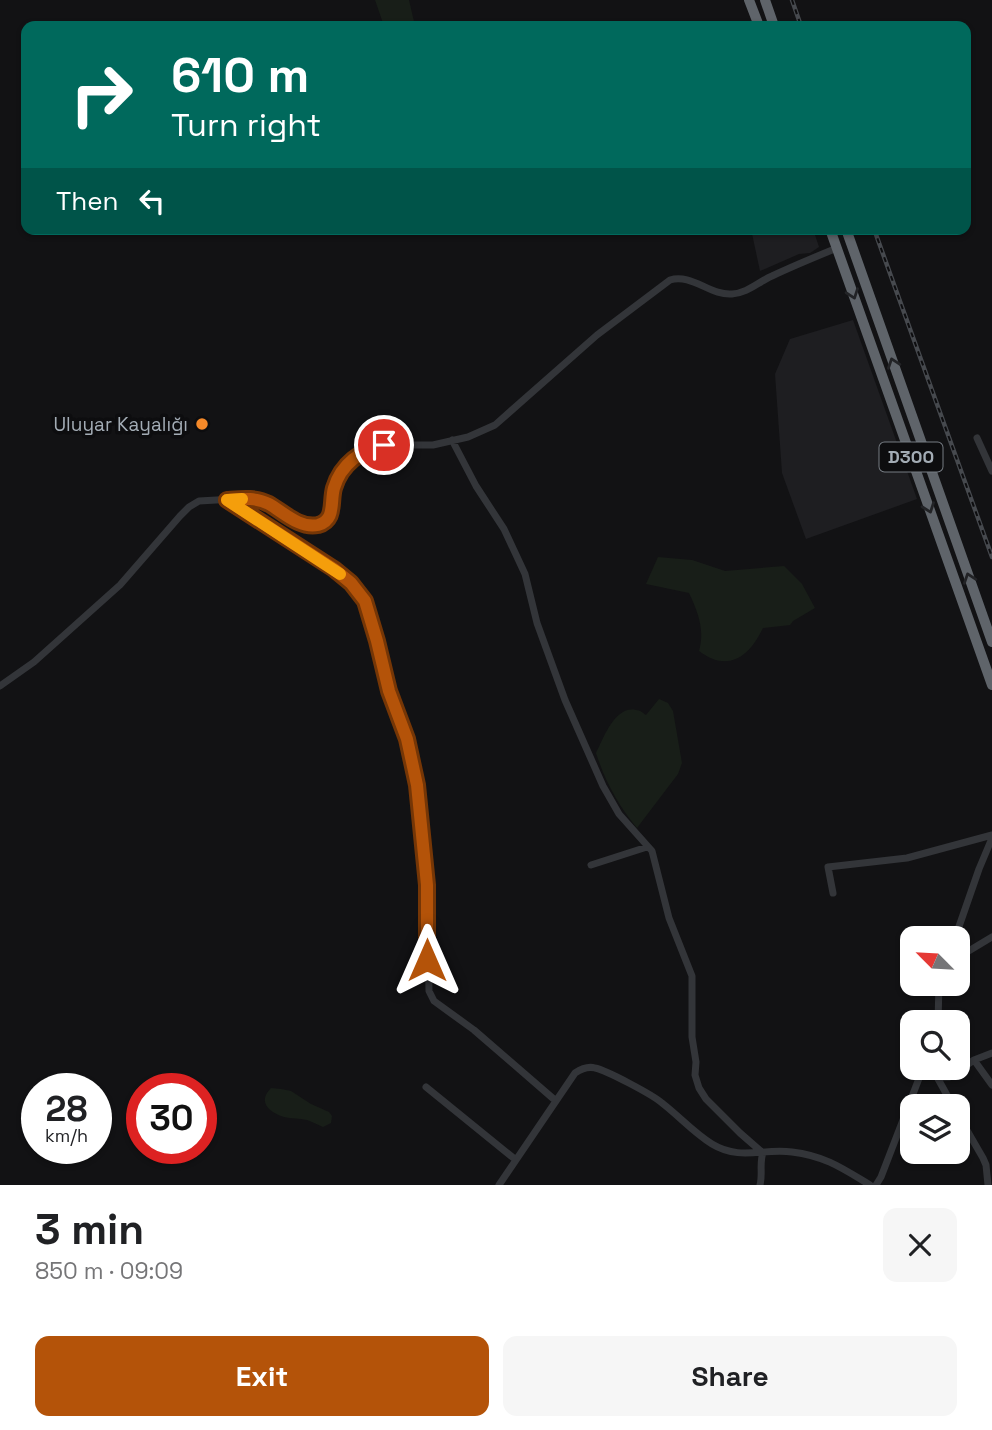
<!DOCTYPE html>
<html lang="en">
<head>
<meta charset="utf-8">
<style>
  :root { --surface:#fff; --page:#f6f6f6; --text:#202124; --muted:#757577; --accent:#b45309 }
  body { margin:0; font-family:"Space Grotesk",sans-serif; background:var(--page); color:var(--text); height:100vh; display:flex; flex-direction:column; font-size:26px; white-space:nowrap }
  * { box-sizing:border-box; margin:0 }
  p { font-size:23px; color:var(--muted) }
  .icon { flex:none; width:38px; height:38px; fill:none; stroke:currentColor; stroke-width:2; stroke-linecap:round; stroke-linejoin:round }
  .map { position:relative; height:1185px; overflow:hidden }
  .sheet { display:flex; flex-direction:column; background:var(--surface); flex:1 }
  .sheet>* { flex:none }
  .guide { position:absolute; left:21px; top:21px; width:950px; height:214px; border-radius:14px; box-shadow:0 2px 5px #0004; background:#00695c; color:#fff; overflow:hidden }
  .needle { width:46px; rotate:294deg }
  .buttons { position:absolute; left:900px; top:926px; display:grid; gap:14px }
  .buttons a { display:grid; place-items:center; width:70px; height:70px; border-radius:14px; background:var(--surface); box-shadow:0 2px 5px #0004; font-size:35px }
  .speed { position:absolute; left:21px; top:1073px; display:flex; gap:14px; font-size:35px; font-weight:700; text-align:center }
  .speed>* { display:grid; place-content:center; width:91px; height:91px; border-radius:50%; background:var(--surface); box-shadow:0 2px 5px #0004; line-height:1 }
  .speed small { font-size:18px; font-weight:400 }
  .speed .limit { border:10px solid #d22; background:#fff; color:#111 }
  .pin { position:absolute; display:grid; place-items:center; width:60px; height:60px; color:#fff; margin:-30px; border:4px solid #fff; border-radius:50%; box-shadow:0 2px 7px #0007 }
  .me { position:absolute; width:77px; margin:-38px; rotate:0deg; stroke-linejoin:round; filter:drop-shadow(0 0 5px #0008) }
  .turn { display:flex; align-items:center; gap:24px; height:147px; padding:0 35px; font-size:32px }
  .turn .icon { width:91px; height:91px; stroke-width:2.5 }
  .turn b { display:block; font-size:49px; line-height:60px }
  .then { display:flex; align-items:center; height:66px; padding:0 35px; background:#0003; gap:14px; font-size:26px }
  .round { display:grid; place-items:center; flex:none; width:74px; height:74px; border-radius:14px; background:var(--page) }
  .headline { display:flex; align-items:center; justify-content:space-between; height:119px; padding:0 35px }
  h1 { font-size:42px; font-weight:700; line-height:52px }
  .button { display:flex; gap:14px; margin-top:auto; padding:14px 35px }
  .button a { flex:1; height:80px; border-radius:14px; background:var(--accent); color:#fff; font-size:28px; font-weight:700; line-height:80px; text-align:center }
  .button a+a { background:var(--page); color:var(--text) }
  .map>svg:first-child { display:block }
  .built { fill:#1e1e21 }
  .green { fill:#181e18 }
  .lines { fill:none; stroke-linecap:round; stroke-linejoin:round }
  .minor { stroke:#333539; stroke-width:7 }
  .highway { stroke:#5f646a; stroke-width:10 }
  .rail-casing { stroke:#46494e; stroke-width:4.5 }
  .rail { stroke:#0d0d0f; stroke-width:2; stroke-dasharray:5; stroke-linecap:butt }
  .oneway { stroke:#222326 }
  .route-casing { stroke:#753606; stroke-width:18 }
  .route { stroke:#b45309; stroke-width:12 }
  .slow { stroke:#f59e0b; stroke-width:12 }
  .poi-dot { fill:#f58929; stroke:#0d0d0f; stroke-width:2.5 }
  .labels { text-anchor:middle; stroke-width:7; stroke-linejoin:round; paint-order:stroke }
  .shield { fill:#0d0d0f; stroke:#767c83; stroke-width:2 }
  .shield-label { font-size:18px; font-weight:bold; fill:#a3acb5 }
  .poi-label { font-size:19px; fill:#a3acb5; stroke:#0d0d0f; text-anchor:end }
</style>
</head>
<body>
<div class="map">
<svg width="992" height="1185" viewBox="0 0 992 1185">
  <rect width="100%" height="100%" fill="#121214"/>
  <path class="built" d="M751,229H813L819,247L810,253L799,254L760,271Z
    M853,320L917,499L806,539L782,473L775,374L790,339Z"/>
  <path class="green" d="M375,0H409L415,26H384Z
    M658,557L692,560L725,571L784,566L802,584L815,608L793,621L790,625L763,628C749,657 728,673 699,651C705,630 698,612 689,593L646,584Z
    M659,699L668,703L673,711L682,763L678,774L637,828C618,805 605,781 596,753C603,739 615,705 636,710C640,710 643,713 646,715Z
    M271,1088L281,1089L291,1091L311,1104L329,1112L332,1116L331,1123L323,1127C317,1124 312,1122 307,1120C299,1118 291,1119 284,1117C269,1112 257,1102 271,1088Z"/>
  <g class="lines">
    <path class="minor" d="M977,438L992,471
      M452,440L476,486L504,529L525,574L537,623L565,700L603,786L619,814L652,851L669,918L692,976V1037L696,1062L695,1075L699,1088L706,1099L740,1133L763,1153C759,1163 763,1174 760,1185
      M228,501L334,569L351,583L365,601L377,641L389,691L407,739L417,784L427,885L429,991L434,1001L474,1030L556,1101
      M0,686L34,662L120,585L180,516L189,507L199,501L251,498L269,504L284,515L300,522L311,525L324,522L331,514L334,489L342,471L354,458L370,448L384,445H433L468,437L495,425L597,335L670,280C691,273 711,296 732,294C748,293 758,282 772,276C793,266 815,257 837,248
      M591,865L647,847
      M833,893L828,867L907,858L992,835
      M955,938L979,869L992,838
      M957,958L992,937
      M938,1022L939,984
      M974,1060L992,1085
      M921,1071L937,1077H949L974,1060L992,1053
      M937,1077L953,1106
      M426,1087L516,1160
      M957,1113L983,1158L986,1165L988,1185
      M499,1185L575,1073C581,1069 588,1066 595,1068C606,1070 653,1095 662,1103C679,1116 694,1133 712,1144C740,1161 763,1148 792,1152C825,1156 842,1168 870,1185
      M876,1185L881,1177L923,1068"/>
    <path class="highway" d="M749,0L759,26
      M765,0L774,26
      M830,229L992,685
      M846,229L992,642"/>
    <g class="rail-casing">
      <path id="rail" d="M792,0L801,26
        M874,229L992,557"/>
    </g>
    <use href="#rail" class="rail"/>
  </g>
  <defs><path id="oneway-chevron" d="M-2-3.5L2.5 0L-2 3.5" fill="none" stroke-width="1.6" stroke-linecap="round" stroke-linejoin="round" transform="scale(1.75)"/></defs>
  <g class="oneway">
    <use href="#oneway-chevron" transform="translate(853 294) rotate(70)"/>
    <use href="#oneway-chevron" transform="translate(893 363) rotate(-109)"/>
    <use href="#oneway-chevron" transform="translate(929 508) rotate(70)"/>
    <use href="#oneway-chevron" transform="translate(969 578) rotate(-109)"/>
  </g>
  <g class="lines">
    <g class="route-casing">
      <path id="route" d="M384,445C361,450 341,464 334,488C330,502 336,520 318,525C300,529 283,512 269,504C256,497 241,499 227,500L334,569L351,583L365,601L377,641L389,691L407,739L417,785L427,885V960"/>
    </g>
    <use href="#route" class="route"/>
    <path class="slow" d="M242,499L227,500L340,574"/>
  </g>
  <circle class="poi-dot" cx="202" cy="424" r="7"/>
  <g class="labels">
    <rect class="shield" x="879.5" y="442.5" width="63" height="29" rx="5"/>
    <g class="shield-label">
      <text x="911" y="463">D300</text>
    </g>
    <g class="poi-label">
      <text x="188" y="431">Uluyar Kayalığı</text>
    </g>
  </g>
</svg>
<div class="buttons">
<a><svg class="needle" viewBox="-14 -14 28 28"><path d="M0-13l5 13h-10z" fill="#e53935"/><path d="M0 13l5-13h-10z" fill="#757577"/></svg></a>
<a><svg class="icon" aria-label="search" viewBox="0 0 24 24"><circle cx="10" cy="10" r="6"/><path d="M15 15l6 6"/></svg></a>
<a><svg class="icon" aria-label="layers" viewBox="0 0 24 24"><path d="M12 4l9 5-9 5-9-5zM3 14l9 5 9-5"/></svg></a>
</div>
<div class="speed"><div>28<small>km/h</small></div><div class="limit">30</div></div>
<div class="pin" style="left:384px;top:445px;background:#d93025"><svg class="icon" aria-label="arrive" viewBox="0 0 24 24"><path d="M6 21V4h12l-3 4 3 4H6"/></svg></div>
<svg class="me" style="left:427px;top:960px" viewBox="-20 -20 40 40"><path d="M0-17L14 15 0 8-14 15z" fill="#b45309" stroke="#fff" stroke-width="4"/></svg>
<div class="guide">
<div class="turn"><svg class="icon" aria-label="right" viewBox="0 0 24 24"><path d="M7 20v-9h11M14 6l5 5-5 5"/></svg><div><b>610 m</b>Turn right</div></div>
<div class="then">Then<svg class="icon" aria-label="left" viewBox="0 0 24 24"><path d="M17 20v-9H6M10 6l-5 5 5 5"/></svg></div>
</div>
</div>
<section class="sheet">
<div class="headline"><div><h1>3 min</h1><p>850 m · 09:09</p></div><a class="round"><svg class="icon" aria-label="close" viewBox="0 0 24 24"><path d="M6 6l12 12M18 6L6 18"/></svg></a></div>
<div class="button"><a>Exit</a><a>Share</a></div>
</section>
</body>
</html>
